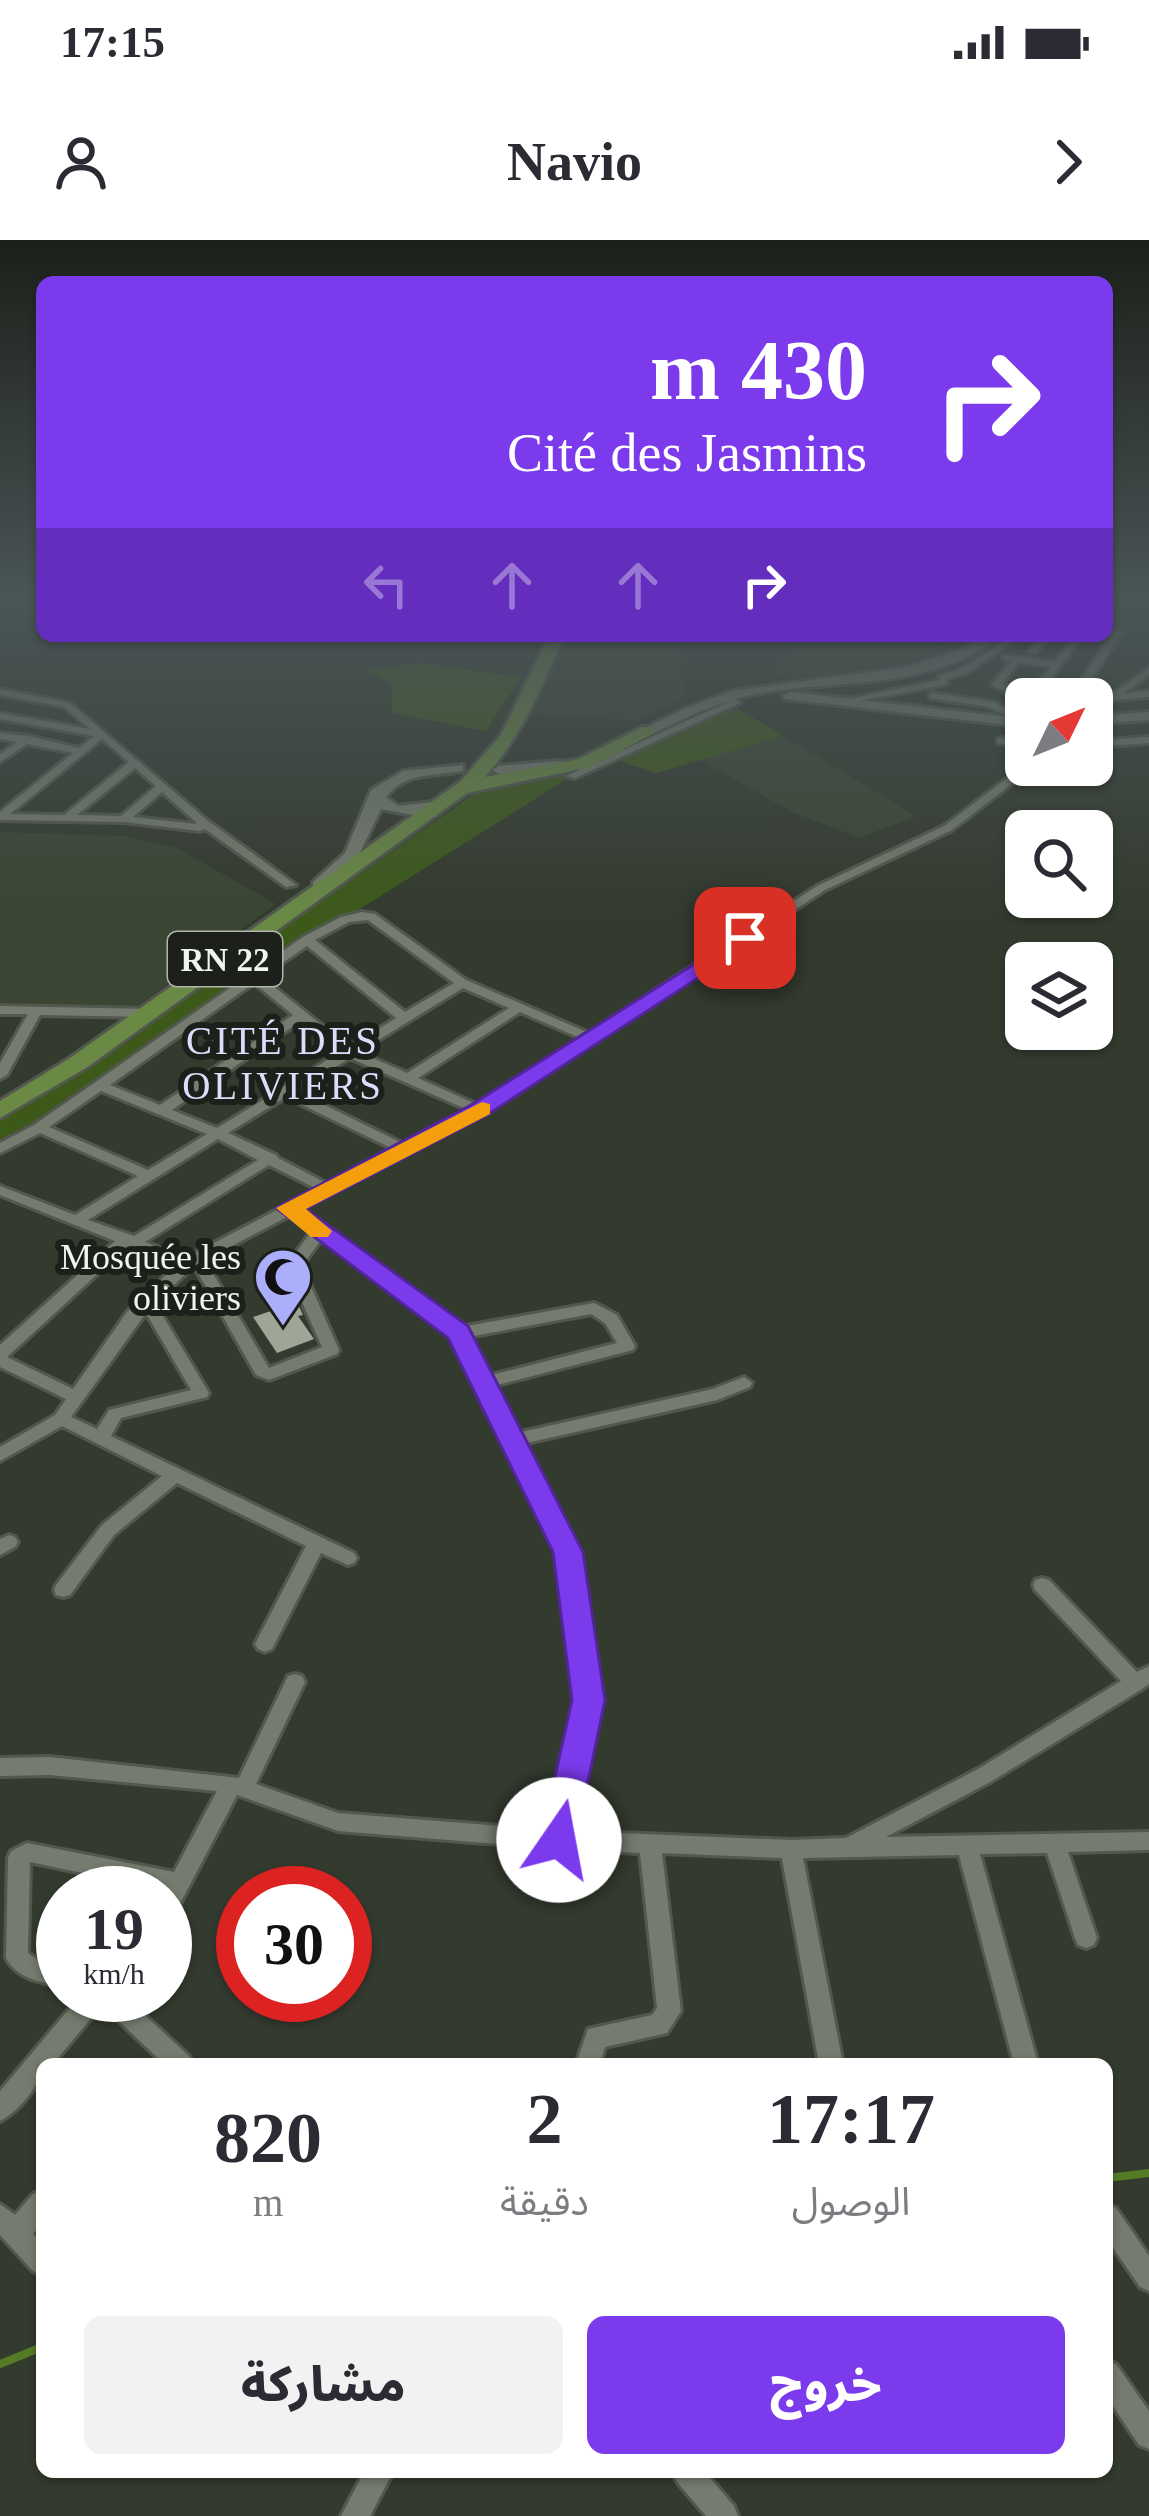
<!DOCTYPE html>
<html lang="ar">
<head>
<meta charset="utf-8">
<style>
  :root { --surface:#fff; --page:#f2f2f3; --text:#2b2b33; --muted:#7c7c81; --accent:#7c3aed }
  body { margin:0; font-family:"Times New Roman","Noto Sans Arabic",serif; background:var(--page); color:var(--text); direction:rtl; height:100vh; display:flex; flex-direction:column; font-size:45px; white-space:nowrap }
  * { box-sizing:border-box; margin:0 }
  p { font-size:39px; color:var(--muted) }
  .icon { flex:none; width:66px; height:66px; fill:none; stroke:currentColor; stroke-width:2; stroke-linecap:round; stroke-linejoin:round }
  .map { position:relative; flex:1; overflow:hidden; direction:ltr }
  .panel { position:absolute; left:36px; top:1818px; width:1077px; height:420px; display:flex; flex-direction:column; background:var(--surface); border-radius:18px; box-shadow:0 3px 9px #0004; direction:rtl }
  .panel>* { flex:none }
  .guide { position:absolute; left:36px; top:36px; width:1077px; height:366px; border-radius:18px; box-shadow:0 3px 9px #0004; direction:rtl; background:#7c3aed; color:#fff; overflow:hidden }
  .needle { width:78px; rotate:47deg }
  .controls { position:absolute; left:1005px; top:438px; display:grid; gap:24px }
  .controls a { display:grid; place-items:center; width:108px; height:108px; border-radius:18px; background:var(--surface); box-shadow:0 3px 9px #0004; font-size:60px }
  .speed { position:absolute; left:36px; top:1626px; display:flex; gap:24px; font-size:60px; font-weight:700; text-align:center }
  .speed>* { display:grid; place-content:center; width:156px; height:156px; border-radius:50%; background:var(--surface); box-shadow:0 3px 9px #0004; line-height:1 }
  .speed small { font-size:30px; font-weight:400 }
  .speed .limit { border:18px solid #d22; background:#fff; color:#111 }
  .pin { position:absolute; display:grid; place-items:center; width:102px; height:102px; color:#fff; margin:-51px; border-radius:24px; box-shadow:0 6px 18px #0006 }
  .me { position:absolute; width:132px; margin:-66px; rotate:12deg; stroke-linejoin:round; filter:drop-shadow(0 0 9px #0008) }
  .turn { display:flex; align-items:center; gap:42px; height:252px; padding:0 48px; font-size:54px }
  .turn .icon { width:156px; height:156px; stroke-width:2.5 }
  .turn b { display:block; font-size:84px; line-height:102px }
  .lanes { display:flex; align-items:center; height:114px; padding:0 48px; background:#0003; justify-content:center; gap:60px; direction:ltr }
  .lanes .off { opacity:.35 }
  .eta { display:flex; justify-content:space-evenly; align-items:center; height:204px; text-align:center }
  .eta b { font-size:72px; font-weight:800; line-height:84px }
  .button { display:flex; gap:24px; margin-top:auto; padding:24px 48px }
  .button a { flex:1; height:138px; border-radius:18px; background:var(--accent); color:#fff; font-size:48px; font-weight:800; line-height:138px; text-align:center }
  .button a+a { background:var(--page); color:var(--text) }
  .status { display:flex; justify-content:space-between; align-items:center; height:84px; padding:0 60px; background:var(--surface); direction:ltr }
  .status svg { height:33px; fill:currentColor }
  header { display:flex; justify-content:space-between; align-items:center; height:156px; padding:0 48px; background:var(--surface); font-size:54px; font-weight:800 }
  .map>svg:first-child { display:block }
  .built { fill:#3b4533 }
  .green { fill:#3c591a }
  .lines { fill:none; stroke-linecap:round; stroke-linejoin:round }
  .stream { stroke:#537c25; stroke-width:8 }
  .building { fill:#9ea698 }
  .street-casing { stroke:#52584e; stroke-width:6 }
  .secondary-casing { stroke:#52584e; stroke-width:6 }
  .primary-casing { stroke:#52584e; stroke-width:6 }
  .street { fill:#757c6f; fill-rule:evenodd }
  .secondary { fill:#757c6f; fill-rule:evenodd }
  .primary { fill:#6a8945; fill-rule:evenodd }
  .route { fill:#7c3aed; stroke:#51269a; stroke-width:3 }
  .slow { fill:#f59e0b }
  .labels { text-anchor:middle; stroke-width:12; stroke-linejoin:round; paint-order:stroke }
  .shield { fill:#1d201a; stroke:#b1b5ae; stroke-width:3 }
  .shield-label { font-size:33px; font-weight:bold; fill:#f0f5ed }
  .poi-label { font-size:36px; fill:#f0f5ed; stroke:#1d201a; text-anchor:end }
  .neighbourhood-label { font-size:39px; letter-spacing:3px; fill:#dbdefb; stroke:#1d201a }
</style>
</head>
<body>
<div class="status"><b>17:15</b><svg viewBox="0 0 49 12"><path d="M0 12V9h3v3zM5 12V6h3v6zM10 12V3h3v9zM15 12V0h3v12zM26 1h20v11H26zM47 4h2v5h-2z"/></svg></div>
<header><svg class="icon" aria-label="forward" viewBox="0 0 24 24"><path d="M9 5l7 7-7 7"/></svg>Navio<svg class="icon" aria-label="person" viewBox="0 0 24 24"><circle cx="12" cy="8" r="4"/><path d="M4 21q1-7 8-7t8 7"/></svg></header>
<div class="map">
<svg width="1149" height="2276" viewBox="0 0 1149 2276">
  <rect width="100%" height="100%" fill="#333a2e"/>
  <path class="built" d="M562,396H689L680,436L687,455L640,481L532,474Z
    M798,396H904L954,410L896,426L798,440L771,436Z
    M784,496L916,576L859,598L792,572L700,520Z
    M0,592L124,596L177,608L276,664L133,769L0,765Z"/>
  <path class="green" d="M420,423L521,437L486,491L392,473L391,444L367,430Z
    M728,463L784,496L656,533L607,517Z
    M564,531L569,535L562,542L177,784L79,855L0,904V876L72,829L88,828L138,795L139,789L488,544Z"/>
  <g class="lines">
    <path class="stream" d="M1107,1938L1149,1933
      M0,2124L42,2107"/>
  </g>
  <path class="building" d="M297,1062L303,1075L298,1076L314,1099L277,1113L253,1077Z"/>
  <g class="lines">
    <g class="street-casing">
      <path id="street" d="M1107,387L1121,392C1106,416 1088,459 1055,459L1080,441L1112,394L1107,393Z
        M1011,396H1021L969,432L946,440L948,444L849,463L844,460L940,440L939,436L963,428Z
        M1041,396H1050L1036,413H1030L1028,411Z
        M1074,396H1083L1050,440L1028,455L1034,459L1026,461L991,445L1011,421L1003,419V415L1055,422ZM1019,422L1051,427L1044,436L1020,452L1002,444Z
        M1149,428V435L1124,453L1149,451V457L1115,460L1092,475V468Z
        M0,449L70,463L207,580L296,645L286,647L205,589L200,591L124,582L0,580V572L73,513L27,504L0,522V514L17,502L0,499V493L28,496L79,508L94,496L0,479V473L90,489L64,467L0,455ZM102,499L129,522L64,575L10,574ZM135,528L156,546L121,576L77,575ZM162,552L197,583L196,584L133,577Z
        M933,453L994,462L1021,476L1016,481H1010V477L989,467L930,458V454Z
        M726,456H732L740,463L575,538L566,536L728,462L724,458Z
        M1149,497V503L1092,507V501Z
        M1002,498L1026,501V507L998,503V499Z
        M1026,524L1036,525L952,590L825,650L599,798L598,802L592,803L484,873L300,970L461,1087L594,1063L617,1075L635,1106L633,1110L493,1146L517,1193L713,1149L744,1137L752,1143L750,1147L717,1160L522,1204L577,1312L599,1460L571,1591L791,1600L846,1598L978,1529L1121,1441L1035,1350L1033,1345L1035,1340L1042,1338L1049,1340L1137,1432L1149,1426V1444L1142,1449L992,1541L886,1597L1149,1592V1610L1068,1612L1097,1698L1094,1705L1086,1708L1078,1705L1075,1698L1047,1613L980,1614L1038,1824H1014L959,1615L803,1618L843,1824H819L782,1618L662,1613L681,1771L667,1793L605,1807L600,1824H576L588,1789L652,1775L657,1768L640,1613L559,1609L338,1591L237,1555L173,1677L165,1680L164,1650L30,1622L28,1713L38,1720L63,1725V1747C41,1742 17,1739 6,1718L8,1618L11,1611L27,1603L174,1632L217,1551L50,1535L0,1536V1518L50,1517L239,1538L288,1436L295,1434L302,1436L305,1442L256,1544L338,1573L551,1590L579,1460L559,1312L452,1096L321,1000L302,1026L339,1110L337,1114L269,1140L256,1135L194,1026L155,1063L209,1153L207,1157L121,1178L111,1196L354,1313L357,1318L354,1323L348,1325L321,1313L272,1409L265,1412L258,1409L255,1404L306,1306L177,1243L114,1295L70,1355L63,1357L56,1355L54,1350L56,1345L102,1285L162,1236L62,1186L0,1221V1207L55,1175L66,1159L0,1127V1105L115,1001L0,955V946L75,975L138,936L40,893L0,913V903L34,885L303,697L341,677L362,672L375,674L466,740L589,793L817,646L944,586ZM368,680L454,743L405,772L315,700L349,682ZM307,706L396,778L349,807L262,737ZM254,743L293,775L160,865L110,845ZM463,748L509,768L407,833L359,812ZM520,772L580,798L478,865L418,838ZM301,781L340,812L285,846L278,847L277,851L217,888L172,870ZM350,818L468,870L404,904L296,851ZM101,851L207,894L148,930L49,887ZM286,857L393,909L328,944L278,918L276,915L228,893ZM218,899L258,920L134,996L88,980ZM269,925L317,949L185,1018L145,1002ZM289,976L311,992L286,1026L322,1107L269,1128L205,1020ZM128,1006L176,1025L127,1072L73,1149L7,1117ZM146,1073L191,1150L109,1170L97,1189L71,1177ZM591,1074L605,1083L617,1103L488,1136L468,1097Z
        M0,766L149,769L155,773L149,777L40,775L7,835L0,839V823L28,774H0Z
        M9,1295L15,1297L18,1302L15,1307L0,1315V1299Z
        M81,1755H123L189,1816L193,1824H164L102,1765L53,1824H42C42,1845 18,1872 0,1881V1851Z
        M42,1950V1982L33,1994L42,2003V2035L33,2031L0,1995V1964L15,1975L33,1954Z
        M1107,1964L1116,1968L1149,2016V2051L1140,2047L1107,1999Z
        M1107,2120L1116,2124L1149,2171V2209L1139,2205L1107,2157Z
        M364,2232H393L370,2276H341Z
        M673,2232H705L734,2266L738,2276H706L677,2242Z"/>
    </g>
    <g class="secondary-casing">
      <path id="secondary" d="M985,396H1000C933,452 832,438 751,455C709,464 670,486 631,504L619,501L684,469L732,451L908,427L963,409Z
        M790,452L1026,479V487L785,459L783,456Z
        M1149,472V480L1092,484V476Z
        M559,521L564,522V528L499,534L492,530L499,526Z
        M463,525V531C435,536 405,532 386,557L398,566L440,561L448,566L413,575L381,569L356,621L325,650H313V642L345,613L371,550L403,531Z"/>
    </g>
    <g class="primary-casing">
      <path id="primary" d="M549,396H563C543,446 521,496 485,537L579,519L642,487H654V493L590,527L467,553L86,828L0,878V861L70,818L461,541L501,495Z"/>
    </g>
    <use href="#street" class="street"/>
    <use href="#secondary" class="secondary"/>
    <use href="#primary" class="primary"/>
  </g>
  <linearGradient id="sky" x2="0" y2="1"><stop stop-color="#1c2019"/><stop offset="0.53" stop-color="#4a5557"/><stop offset="1" stop-color="#4a5557" stop-opacity="0"/></linearGradient>
  <rect width="1149" height="676" fill="url(#sky)"/>
  <path class="route" d="M745,692L754,698L752,703L487,875L306,969L468,1086L583,1312L605,1460L576,1600L571,1611L559,1615L546,1611L541,1600L572,1460L553,1312L448,1098L276,968L471,865Z"/>
  <path class="slow" d="M482,862L490,864V874L306,969L332,991L328,997H311L276,968Z"/>
  <defs>
    <g id="mosque-pin" transform="scale(3)"><path d="M0 17L-7.5 6A9.5 9.5 0 1 1 7.5 6Z" fill="#abaffb" stroke="#1d201a"/><path d="M3.5-4.9A6 6 0 1 0 3.5 4.9A5 5 0 1 1 3.5-4.9Z" fill="#111"/></g>
  </defs>
  <g fill-rule="evenodd">
    <use href="#mosque-pin" x="283" y="1037"/>
  </g>
  <g class="labels">
    <rect class="shield" x="168" y="692" width="114" height="54" rx="9"/>
    <g class="shield-label">
      <text x="225" y="731">RN 22</text>
    </g>
    <g class="poi-label">
      <text x="241" y="1029">Mosquée les<tspan x="241" dy="41">oliviers</tspan></text>
    </g>
    <g class="neighbourhood-label">
      <text x="283" y="814">CITÉ DES<tspan x="283" dy="45">OLIVIERS</tspan></text>
    </g>
  </g>
</svg>
<div class="controls">
<a><svg class="needle" viewBox="-14 -14 28 28"><path d="M0-13l5 13h-10z" fill="#e53935"/><path d="M0 13l5-13h-10z" fill="#7c7c81"/></svg></a>
<a><svg class="icon" aria-label="search" viewBox="0 0 24 24"><circle cx="10" cy="10" r="6"/><path d="M15 15l6 6"/></svg></a>
<a><svg class="icon" aria-label="layers" viewBox="0 0 24 24"><path d="M12 4l9 5-9 5-9-5zM3 14l9 5 9-5"/></svg></a>
</div>
<div class="speed"><div>19<small>km/h</small></div><div class="limit">30</div></div>
<div class="pin" style="left:745px;top:698px;background:#d93025"><svg class="icon" aria-label="arrive" viewBox="0 0 24 24"><path d="M6 21V4h12l-3 4 3 4H6"/></svg></div>
<svg class="me" style="left:559px;top:1600px" viewBox="-20 -20 40 40"><circle r="19" fill="#fff"/><path d="M0-13L10 11 0 6-10 11z" fill="#7c3aed"/></svg>
<div class="guide">
<div class="turn"><svg class="icon" aria-label="right" viewBox="0 0 24 24"><path d="M7 20v-9h11M14 6l5 5-5 5"/></svg><div><b>430 m</b>Cité des Jasmins</div></div>
<div class="lanes"><svg class="icon off" aria-label="left" viewBox="0 0 24 24"><path d="M17 20v-9H6M10 6l-5 5 5 5"/></svg><svg class="icon off" aria-label="ahead" viewBox="0 0 24 24"><path d="M12 20V5M6 11l6-6 6 6"/></svg><svg class="icon off" aria-label="ahead" viewBox="0 0 24 24"><path d="M12 20V5M6 11l6-6 6 6"/></svg><svg class="icon" aria-label="right" viewBox="0 0 24 24"><path d="M7 20v-9h11M14 6l5 5-5 5"/></svg></div>
</div>
<section class="panel">
<div class="eta">
<div><b>17:17</b><p>الوصول</p></div>
<div><b>2</b><p>دقيقة</p></div>
<div><b>820</b><p>m</p></div>
</div>
<div class="button"><a>خروج</a><a>مشاركة</a></div>
</section>
</div>
</body>
</html>
